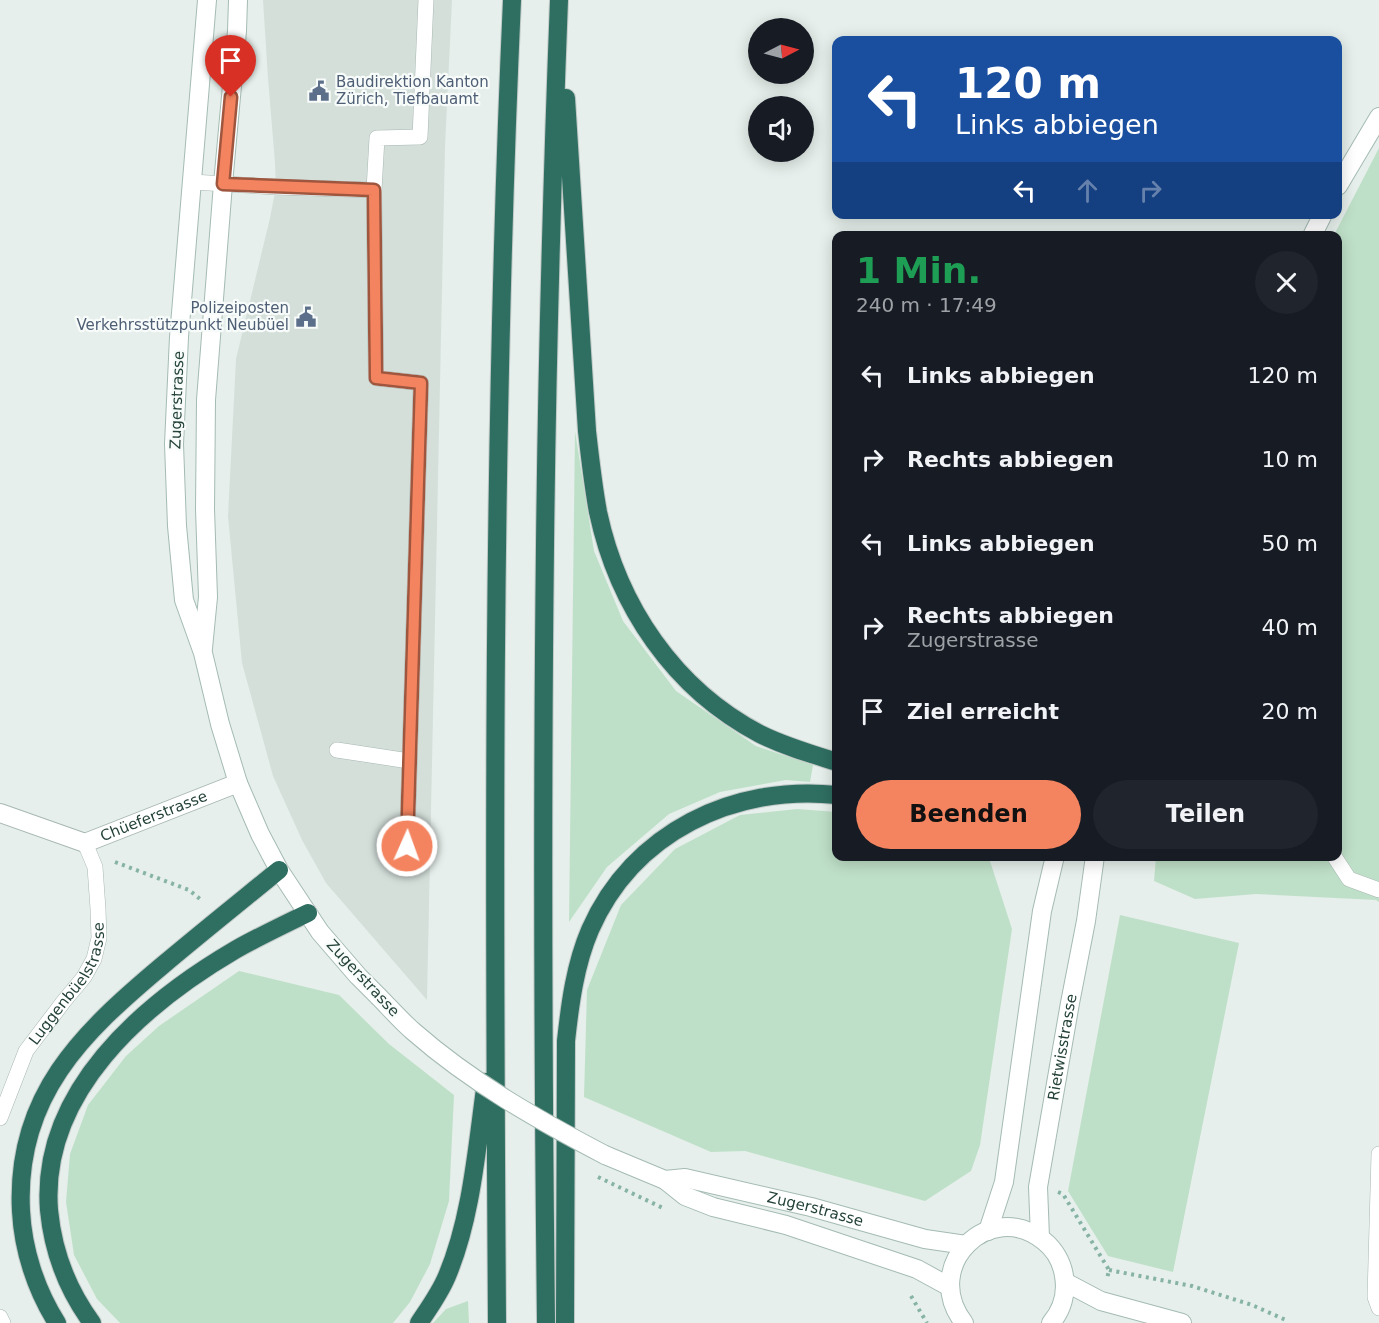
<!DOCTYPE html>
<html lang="de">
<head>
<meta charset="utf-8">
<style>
  :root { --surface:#171b24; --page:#20242c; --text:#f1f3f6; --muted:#9ea1a6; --accent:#f4845f }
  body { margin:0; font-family:"DejaVu Sans",sans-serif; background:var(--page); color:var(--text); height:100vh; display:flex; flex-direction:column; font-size:22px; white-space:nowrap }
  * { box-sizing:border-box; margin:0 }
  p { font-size:20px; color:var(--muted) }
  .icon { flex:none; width:33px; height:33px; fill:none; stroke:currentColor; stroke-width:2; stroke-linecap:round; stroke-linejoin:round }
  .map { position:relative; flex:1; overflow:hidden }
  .details { position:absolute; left:832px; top:231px; width:510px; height:630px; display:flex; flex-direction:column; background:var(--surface); border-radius:12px; box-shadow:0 3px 15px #0003 }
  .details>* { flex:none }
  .banner { position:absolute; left:832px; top:36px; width:510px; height:183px; border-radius:12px; box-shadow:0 3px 15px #0003; background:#1a4fa0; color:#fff; overflow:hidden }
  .needle { width:39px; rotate:84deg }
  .controls { position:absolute; left:748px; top:18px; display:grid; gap:12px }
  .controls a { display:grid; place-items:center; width:66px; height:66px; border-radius:50%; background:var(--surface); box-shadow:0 3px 15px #0003; font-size:30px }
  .pin { position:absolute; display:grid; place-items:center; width:51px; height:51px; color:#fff; margin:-62px -26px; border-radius:50% 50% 50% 0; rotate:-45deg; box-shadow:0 0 6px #0007 }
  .pin .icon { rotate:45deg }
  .me { position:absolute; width:66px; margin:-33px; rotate:2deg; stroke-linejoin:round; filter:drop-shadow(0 0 4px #0008) }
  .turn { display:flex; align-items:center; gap:21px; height:126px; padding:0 24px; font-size:27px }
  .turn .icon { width:78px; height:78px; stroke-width:2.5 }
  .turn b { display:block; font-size:42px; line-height:51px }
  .lanes { display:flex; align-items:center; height:57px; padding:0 24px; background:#0003; justify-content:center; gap:30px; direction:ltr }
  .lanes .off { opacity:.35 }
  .round { display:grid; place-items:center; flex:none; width:63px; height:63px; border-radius:32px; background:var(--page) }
  .summary { display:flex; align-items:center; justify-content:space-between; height:102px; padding:0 24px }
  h1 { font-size:36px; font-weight:700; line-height:45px; color:#1e9e55 }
  .button { display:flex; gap:12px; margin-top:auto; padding:12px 24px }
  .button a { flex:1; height:69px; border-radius:36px; background:var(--accent); color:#111; font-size:24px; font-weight:700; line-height:69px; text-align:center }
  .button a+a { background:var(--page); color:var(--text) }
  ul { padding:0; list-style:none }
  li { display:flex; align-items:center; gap:18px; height:84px; padding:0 24px }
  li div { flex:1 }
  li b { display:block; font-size:22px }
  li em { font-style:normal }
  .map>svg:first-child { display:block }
  .built { fill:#d4dfda }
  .green { fill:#bfe0c8 }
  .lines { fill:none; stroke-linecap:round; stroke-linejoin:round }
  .lane-casing { stroke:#a8b8b2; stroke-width:16 }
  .street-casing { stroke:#a8b8b2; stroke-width:20 }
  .secondary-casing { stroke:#a4bbb3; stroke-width:20 }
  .highway-casing { stroke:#c2cac8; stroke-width:20 }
  .path { stroke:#86b3a5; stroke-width:4; stroke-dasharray:3 4.5; stroke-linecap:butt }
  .lane { stroke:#fff; stroke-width:15 }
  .street { stroke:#fff; stroke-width:18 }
  .secondary { stroke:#fff; stroke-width:18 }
  .highway { stroke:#2f6f62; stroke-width:18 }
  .secondary-bridge-casing { stroke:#a4bbb3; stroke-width:20; stroke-linecap:butt }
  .path-bridge { stroke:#86b3a5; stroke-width:4; stroke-dasharray:3 4.5; stroke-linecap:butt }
  .secondary-bridge { stroke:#fff; stroke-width:18 }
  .route-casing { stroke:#9f563e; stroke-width:15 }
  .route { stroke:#f4845f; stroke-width:10 }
  .labels { text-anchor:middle; stroke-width:4.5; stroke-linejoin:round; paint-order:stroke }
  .service-label { font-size:15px; fill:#4e5e75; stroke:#f7fbf9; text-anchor:start }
  .street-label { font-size:15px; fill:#24423a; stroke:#f7fbf9 }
</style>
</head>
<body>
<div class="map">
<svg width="1379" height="1323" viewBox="0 0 1379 1323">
  <rect width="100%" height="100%" fill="#e6efeb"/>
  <path class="built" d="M263,0H452L445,147L427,1000L326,883L302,840L273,776L242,663L228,516L236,359L270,218L276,187L275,163L268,78Z"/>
  <path class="green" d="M1379,148V902L1376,900L1256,894L1195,899L1154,881L1156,857L1338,856V236L1334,235Z
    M575,431L594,551L623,621L676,691L756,746L813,765L810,782L786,780L720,792L669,814L607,867L569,922Z
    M797,809L837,812V856H986L989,858L1012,929L980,1145L971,1171L925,1201L745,1151L711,1152L584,1097L587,990L621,905L675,849L740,815Z
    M1120,915L1239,943L1173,1272L1108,1256L1068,1191Z
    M239,971L339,995L389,1044L454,1095L449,1201L430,1264L410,1302L393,1323H120L97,1299L74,1255L66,1202L70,1154L88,1105L126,1056L159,1026Z
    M468,1301L469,1323H433L446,1309Z"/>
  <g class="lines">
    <g class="lane-casing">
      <g id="lane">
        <path d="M192,182L276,187L374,190L377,138L420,137L426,0"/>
        <path d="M374,190L376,378L421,383L407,846"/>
        <path d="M337,750L409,761"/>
        <path d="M1334,856L1349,879L1379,890"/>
        <path id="s1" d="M0,1118L26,1051L64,1001L84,977L94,959L99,938L98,909L95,867L85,843"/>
        <path d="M1379,1154L1375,1297L1379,1308"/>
        <path d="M0,1317L3,1323"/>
      </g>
    </g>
    <g class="street-casing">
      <g id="street">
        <path id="s2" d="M0,813L85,843L238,783"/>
      </g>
    </g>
    <g class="secondary-casing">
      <g id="secondary">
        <path d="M207,0L179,337L174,444L177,526L184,600L203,653L220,724L238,783L260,834L279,870L320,932L358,976L378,996"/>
        <path d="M1338,186L1379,117"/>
        <path d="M1312,236L1323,214"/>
        <path d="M203,648L208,597L205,509L206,400L223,184L237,31L238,0"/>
        <path d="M605,1155L665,1180L685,1196L713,1207L786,1225L917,1269L950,1287"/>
        <path id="s3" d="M665,1180L685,1178L811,1207L925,1239L966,1245"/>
        <path d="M988,1231L1004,1182L1042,911L1055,856"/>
        <path id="s4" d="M1040,1237L1038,1187L1070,1003L1086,921L1095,856"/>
        <path d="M1065,1282L1101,1301L1182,1323"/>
        <path d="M964,1323C920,1266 990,1197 1044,1241C1054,1249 1062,1262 1064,1276C1067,1293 1062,1310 1051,1323"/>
      </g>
    </g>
    <g class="highway-casing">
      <path id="highway" d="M566,98L587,431C590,458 593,485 598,512C618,606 674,689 760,734C784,746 811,754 837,762
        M57,1323C36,1290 23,1250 21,1211C15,1096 82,1033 163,965C201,933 241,901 279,870
        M92,1323C67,1289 53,1252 49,1210C40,1092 143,1004 235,950C258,937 283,925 308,913
        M419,1323C429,1308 440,1293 447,1276C472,1217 477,1145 486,1082
        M497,1323C494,882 492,441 512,0
        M546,1323C543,1064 542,804 545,545C547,363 552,182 559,0
        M565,1323L566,1041C570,1004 575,965 590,930C633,832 734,784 837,795"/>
    </g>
    <path class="path" d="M115,862L189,890L200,899
      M1058,1192L1063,1194L1109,1270L1107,1279
      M1109,1270L1192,1286L1252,1305L1288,1321
      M911,1296L927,1323"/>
    <use href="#lane" class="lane"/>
    <use href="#street" class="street"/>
    <use href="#secondary" class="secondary"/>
    <use href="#highway" class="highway"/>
    <g class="secondary-bridge-casing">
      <path id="secondary-bridge" d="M378,996C390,1008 401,1021 414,1032C471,1082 538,1120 605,1155"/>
    </g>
    <path class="path-bridge" d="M598,1177L665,1209"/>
    <use href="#secondary-bridge" class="secondary-bridge"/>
  </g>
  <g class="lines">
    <g class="route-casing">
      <path id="route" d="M231,97L223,184L374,190L376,378L421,383L407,846"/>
    </g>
    <use href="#route" class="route"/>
  </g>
  <defs>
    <g id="civic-bare" transform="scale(1.62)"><path d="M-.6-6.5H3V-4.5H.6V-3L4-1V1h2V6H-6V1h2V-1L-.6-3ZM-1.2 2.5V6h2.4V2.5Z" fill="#5c6f8a" stroke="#f7fbf9" stroke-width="2.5" paint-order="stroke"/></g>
  </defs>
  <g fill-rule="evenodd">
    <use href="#civic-bare" x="319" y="91"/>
    <use href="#civic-bare" x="306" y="317"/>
  </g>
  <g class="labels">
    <g class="service-label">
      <text x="336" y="87">Baudirektion Kanton<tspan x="336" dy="17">Zürich, Tiefbauamt</tspan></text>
      <text x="289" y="313" text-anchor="end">Polizeiposten<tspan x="289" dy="17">Verkehrsstützpunkt Neubüel</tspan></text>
    </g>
    <g class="street-label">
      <text transform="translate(177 400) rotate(-88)" y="5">Zugerstrasse</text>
      <text dy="5" stroke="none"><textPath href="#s2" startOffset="164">Chüeferstrasse</textPath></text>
      <text transform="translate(363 978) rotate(47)" y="5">Zugerstrasse</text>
      <text dy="5" stroke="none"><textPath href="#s1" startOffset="153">Luggenbüelstrasse</textPath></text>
      <text dy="5" stroke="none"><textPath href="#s4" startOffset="192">Rietwisstrasse</textPath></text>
      <text dy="5" stroke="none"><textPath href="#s3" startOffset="154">Zugerstrasse</textPath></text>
    </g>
  </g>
</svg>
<div class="controls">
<a><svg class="needle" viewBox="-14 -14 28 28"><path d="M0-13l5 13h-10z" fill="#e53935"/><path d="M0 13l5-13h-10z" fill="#9ea1a6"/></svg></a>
<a><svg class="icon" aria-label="sound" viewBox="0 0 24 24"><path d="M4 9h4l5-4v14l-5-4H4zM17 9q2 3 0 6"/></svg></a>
</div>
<div class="pin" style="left:231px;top:97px;background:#d93025"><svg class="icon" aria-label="arrive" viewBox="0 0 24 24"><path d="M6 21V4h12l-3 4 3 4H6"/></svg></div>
<svg class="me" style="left:407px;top:846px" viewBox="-20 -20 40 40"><circle r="17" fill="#f4845f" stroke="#fff" stroke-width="3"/><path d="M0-11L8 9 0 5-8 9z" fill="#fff"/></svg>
<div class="banner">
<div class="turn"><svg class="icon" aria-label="left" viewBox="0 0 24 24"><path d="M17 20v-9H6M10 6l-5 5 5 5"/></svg><div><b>120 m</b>Links abbiegen</div></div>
<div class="lanes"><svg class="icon" aria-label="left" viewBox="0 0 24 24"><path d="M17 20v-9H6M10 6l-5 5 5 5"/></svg><svg class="icon off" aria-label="ahead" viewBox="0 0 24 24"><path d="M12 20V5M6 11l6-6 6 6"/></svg><svg class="icon off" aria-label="right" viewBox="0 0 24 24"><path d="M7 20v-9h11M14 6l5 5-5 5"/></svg></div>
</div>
<section class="details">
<div class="summary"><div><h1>1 Min.</h1><p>240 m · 17:49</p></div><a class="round"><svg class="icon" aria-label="close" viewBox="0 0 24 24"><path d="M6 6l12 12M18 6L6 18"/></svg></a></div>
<ul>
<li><svg class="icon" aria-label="left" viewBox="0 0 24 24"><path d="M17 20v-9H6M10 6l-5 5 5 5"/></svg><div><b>Links abbiegen</b></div><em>120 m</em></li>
<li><svg class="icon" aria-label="right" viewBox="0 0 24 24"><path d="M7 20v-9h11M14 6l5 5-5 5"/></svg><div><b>Rechts abbiegen</b></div><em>10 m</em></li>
<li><svg class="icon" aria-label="left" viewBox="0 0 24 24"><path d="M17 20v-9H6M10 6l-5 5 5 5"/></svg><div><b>Links abbiegen</b></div><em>50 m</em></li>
<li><svg class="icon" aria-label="right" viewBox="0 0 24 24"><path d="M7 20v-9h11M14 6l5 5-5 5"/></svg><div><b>Rechts abbiegen</b><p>Zugerstrasse</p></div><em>40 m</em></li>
<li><svg class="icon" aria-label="arrive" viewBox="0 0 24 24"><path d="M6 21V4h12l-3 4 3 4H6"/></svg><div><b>Ziel erreicht</b></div><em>20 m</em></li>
</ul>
<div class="button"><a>Beenden</a><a>Teilen</a></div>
</section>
</div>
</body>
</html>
